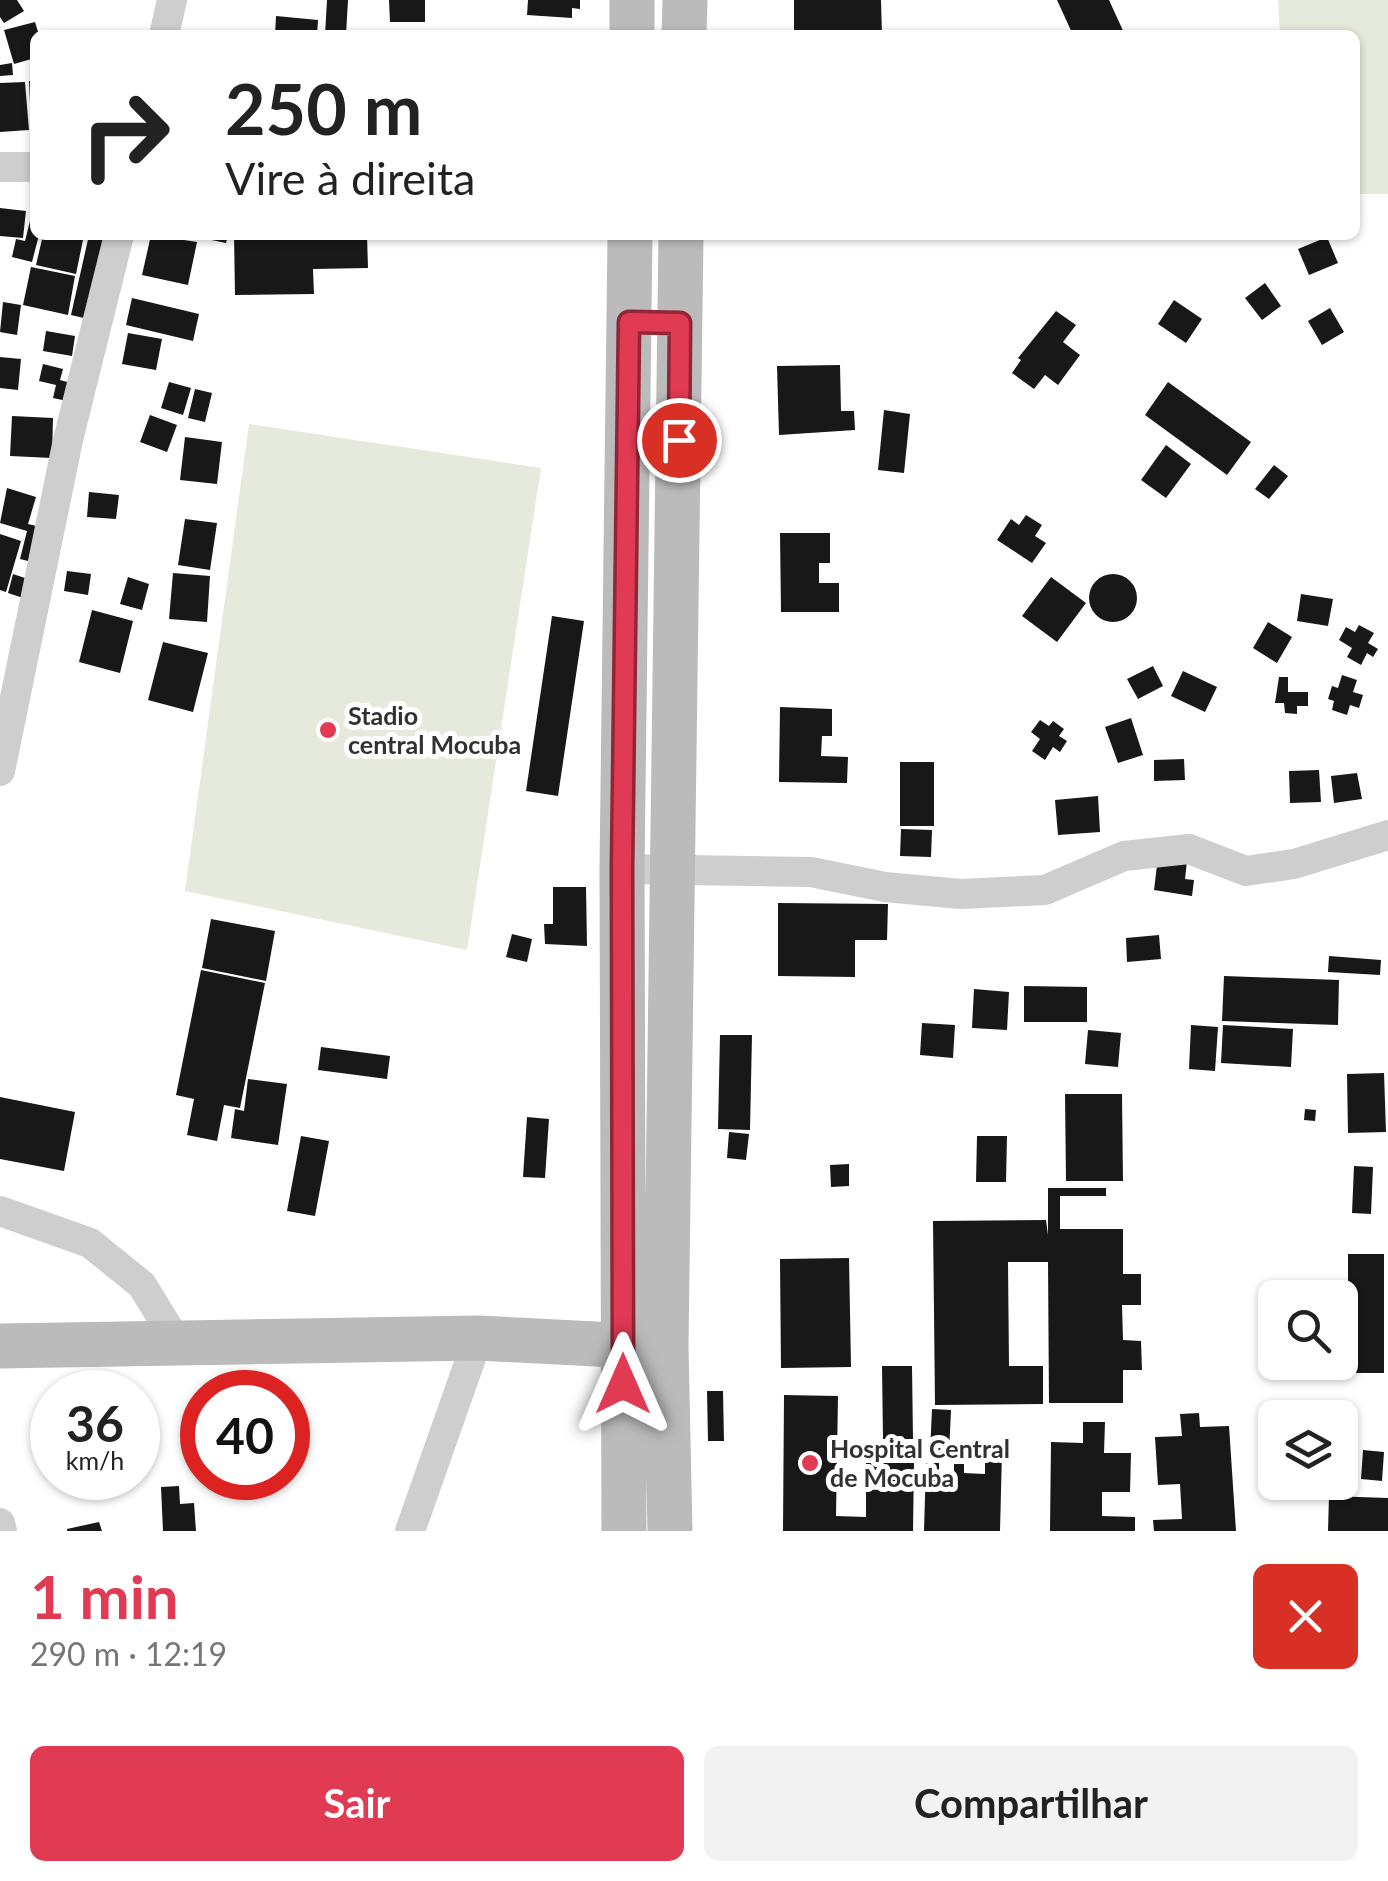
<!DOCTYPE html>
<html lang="pt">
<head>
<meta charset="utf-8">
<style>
  :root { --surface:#fff; --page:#f2f2f2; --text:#222; --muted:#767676; --accent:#e13a53 }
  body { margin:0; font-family:Lato,sans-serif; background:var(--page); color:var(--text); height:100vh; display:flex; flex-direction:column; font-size:38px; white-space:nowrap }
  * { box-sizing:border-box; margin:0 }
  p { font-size:32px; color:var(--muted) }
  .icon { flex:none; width:55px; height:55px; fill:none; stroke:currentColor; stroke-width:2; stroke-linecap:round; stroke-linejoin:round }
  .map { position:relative; height:1531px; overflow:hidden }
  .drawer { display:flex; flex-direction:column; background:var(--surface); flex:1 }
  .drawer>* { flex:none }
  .hud { position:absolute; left:30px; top:30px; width:1330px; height:210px; border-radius:15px; box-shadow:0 2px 8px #0004; background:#fff; color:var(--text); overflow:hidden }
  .tools { position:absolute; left:1258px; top:1280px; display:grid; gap:20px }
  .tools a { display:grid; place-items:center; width:100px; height:100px; border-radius:15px; background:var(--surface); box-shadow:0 2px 8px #0004; font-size:50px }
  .speed { position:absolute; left:30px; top:1370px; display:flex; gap:20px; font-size:50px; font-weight:700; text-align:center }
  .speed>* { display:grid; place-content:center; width:130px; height:130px; border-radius:50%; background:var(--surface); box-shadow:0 2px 8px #0004; line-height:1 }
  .speed small { font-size:25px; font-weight:400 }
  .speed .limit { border:15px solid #d22; background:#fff; color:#111 }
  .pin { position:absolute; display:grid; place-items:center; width:85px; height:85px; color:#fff; margin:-42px; border:5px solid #fff; border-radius:50%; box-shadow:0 2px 10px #0007 }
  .me { position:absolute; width:110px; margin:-55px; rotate:0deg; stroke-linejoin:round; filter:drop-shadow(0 0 8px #0008) }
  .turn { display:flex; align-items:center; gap:35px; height:210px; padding:0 30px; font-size:45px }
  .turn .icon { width:130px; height:130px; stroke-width:2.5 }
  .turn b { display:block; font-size:70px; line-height:85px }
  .round { display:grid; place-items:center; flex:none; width:105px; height:105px; border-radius:15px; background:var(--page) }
  .head { display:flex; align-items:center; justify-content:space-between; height:170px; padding:0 30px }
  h1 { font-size:60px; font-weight:700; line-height:75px; color:var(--accent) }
  .cta { display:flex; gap:20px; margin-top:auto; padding:20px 30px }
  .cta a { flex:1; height:115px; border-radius:15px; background:var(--accent); color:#fff; font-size:40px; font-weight:700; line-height:115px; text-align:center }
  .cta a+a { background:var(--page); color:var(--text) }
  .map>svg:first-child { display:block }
  .green { fill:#e5eadd }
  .building { fill:#181818 }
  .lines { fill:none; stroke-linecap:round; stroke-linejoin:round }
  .street { stroke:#cecece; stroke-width:30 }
  .secondary { stroke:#bbb; stroke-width:45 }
  .route-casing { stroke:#922636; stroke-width:25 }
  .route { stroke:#e13a53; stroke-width:18 }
  .poi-dot { fill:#e13a53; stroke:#fff; stroke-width:4 }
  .labels { text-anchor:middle; stroke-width:10; stroke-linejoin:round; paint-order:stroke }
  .poi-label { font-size:25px; font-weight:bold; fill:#313131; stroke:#fff; text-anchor:start }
</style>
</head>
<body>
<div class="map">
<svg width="1388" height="1531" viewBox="0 0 1388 1531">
  <rect width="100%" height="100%" fill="#fff"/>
  <path class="green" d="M1278,0H1388V194H1355V35H1280Z
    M249,424L541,468L467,950L185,891Z"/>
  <path class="building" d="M0,0H17L24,11L4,23L0,17Z
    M327,0H348L346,35H325Z
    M389,0H425V22H390Z
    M528,0H580V9L572,8V18L527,15Z
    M794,0H881L882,35H794Z
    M1057,0H1109L1125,35H1073Z
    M276,16L318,20L317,35H275Z
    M35,22L39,35H35V58L14,64L4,30Z
    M12,63L13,75L0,76V65Z
    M29,81H35V122L31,123Z
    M25,82L29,130L0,132V83Z
    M34,205L35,235H39L32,262L12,257L16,239L25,241Z
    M0,208L26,211L23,238L0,236Z
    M43,235H84L76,274L36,265Z
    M89,235H107L88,319L71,315Z
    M151,235L197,242L188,285L142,275Z
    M202,235H228L226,243L202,238Z
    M234,235H367L368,268L313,269L314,294L235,295Z
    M1327,237L1338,263L1309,275L1298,249Z
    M31,267L75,276L68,315L23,305Z
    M1265,283L1281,306L1262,320L1245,298Z
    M132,298L199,314L193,341L126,325Z
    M1174,300L1202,319L1186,343L1158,324Z
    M3,302L21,305L17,335L0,332Z
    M1330,308L1344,332L1322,345L1308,321Z
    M1056,311L1076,325L1063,342L1080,355L1058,385L1045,375L1034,389L1012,373L1021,360L1018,358Z
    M46,331L75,336L72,356L43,351Z
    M128,333L162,339L156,370L122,364Z
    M0,357L21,359L18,390L0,388Z
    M43,364L63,369L60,380L71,383L67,401L53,398L56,385L39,381Z
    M840,365L841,411H854L855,430L779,435L777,366Z
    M169,382L191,388L183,415L161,408Z
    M1168,382L1251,442L1227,475L1145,415Z
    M195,389L212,393L205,422L188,418Z
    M884,410L910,414L904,473L878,470Z
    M150,415L177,425L167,452L140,442Z
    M12,416L53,418L52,458L10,456Z
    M185,437L222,442L217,484L180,480Z
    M1166,445L1191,464L1166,498L1141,480Z
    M1274,465L1288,476L1269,499L1255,489Z
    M7,488L36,497L28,524L45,528L36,563L20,559L27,531L0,523Z
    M89,492L119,495L116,519L87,517Z
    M1026,515L1042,525L1035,536L1046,543L1032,563L997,540L1011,519L1019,525Z
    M185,519L217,523L210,570L178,565Z
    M780,533H830V563H819V583H839V612H781Z
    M0,534L21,541L6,592L0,590Z
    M67,571L91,574L88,595L64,591Z
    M173,573L210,576L207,622L169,619Z
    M1089 598a24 24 0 1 1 48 0a24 24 0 1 1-48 0Z
    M13,574L28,579L23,598L8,593Z
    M128,577L149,584L142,610L120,604Z
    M1051,577L1086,603L1057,642L1022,616Z
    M1301,594L1333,599L1328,626L1297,621Z
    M92,610L133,621L120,673L79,662Z
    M552,616L584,621L558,796L526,791Z
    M1268,622L1292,637L1277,663L1253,648Z
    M1359,625L1374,633L1368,643L1378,649L1373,657L1367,653L1361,665L1347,657L1352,648L1339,640L1346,627L1355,632Z
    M163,642L208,653L193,712L148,700Z
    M1153,666L1163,686L1138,699L1127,679Z
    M1183,671L1217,687L1205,712L1171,696Z
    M1342,675L1357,680L1353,692L1363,695L1359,708L1350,705L1347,715L1332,710L1334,701L1328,699L1332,686L1338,688Z
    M1279,677H1288V692H1308V706H1297V714L1285,713L1284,703H1275Z
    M780,707L832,709V736H822L821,756L848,757L847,783L779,782Z
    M1131,718L1143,755L1118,763L1105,727Z
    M1040,720L1049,726L1053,721L1064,729L1059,736L1067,741L1060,752L1053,747L1045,760L1032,751L1040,739L1031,732Z
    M1184,759L1185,780L1154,781V760Z
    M900,762H934V826H900Z
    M1319,770L1321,802L1290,803L1289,771Z
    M1357,773L1362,799L1334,803L1331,776Z
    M1098,796L1100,832L1058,835L1055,800Z
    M901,829L932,830L931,857L900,856Z
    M1158,857L1187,861L1185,879L1194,880L1192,896L1154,890Z
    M553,887H586L587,946L545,944L544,924H553Z
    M778,903L888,904L887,940H855V977L778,976Z
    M211,919L275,931L266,981L202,968Z
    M512,934L532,939L527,962L506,957Z
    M1159,935L1161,959L1127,962L1126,938Z
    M1329,956L1381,960L1380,975L1328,972Z
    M201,970L265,983L240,1108L224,1105L217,1141L187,1135L194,1099L176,1095Z
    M1224,976L1339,980L1338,1025L1222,1021Z
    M1024,986L1087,987V1022H1024Z
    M974,989L1009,992L1007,1030L972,1028Z
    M922,1023L955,1025L953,1058L920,1055Z
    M1191,1025L1218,1027L1215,1071L1189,1069Z
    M1223,1025L1293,1029L1291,1067L1221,1063Z
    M1088,1030L1121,1033L1118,1067L1085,1064Z
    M720,1035H752L750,1130L718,1129Z
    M321,1047L390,1056L387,1079L318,1070Z
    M1384,1073L1386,1132L1348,1133L1347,1074Z
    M248,1079L287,1084L278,1145L231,1138L235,1109L244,1111Z
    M1065,1094H1122L1123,1181H1066Z
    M0,1097L75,1112L64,1171L0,1159Z
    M1305,1109L1316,1110L1315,1121L1304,1120Z
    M527,1117L549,1119L545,1178L523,1177Z
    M729,1132L749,1134L746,1160L727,1158Z
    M301,1136L329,1141L315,1216L287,1211Z
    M977,1136H1007L1006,1182H976Z
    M849,1164V1186L831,1187L830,1165Z
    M1354,1166L1373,1167L1371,1214L1352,1213Z
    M1048,1188H1106V1196H1060V1229H1123V1274H1141V1305H1122L1123,1340L1141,1341L1142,1370H1123V1403H1049L1048,1262H1008L1009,1366H1043V1404L935,1405L933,1221L1046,1220L1048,1235Z
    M1348,1254H1384V1373H1348Z
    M849,1258L851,1367L781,1368L780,1259Z
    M882,1366H912L913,1439H883Z
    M707,1391H723L724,1441H708Z
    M784,1395L838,1396L836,1516L866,1517V1463H914L913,1531H783Z
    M932,1409L951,1410L949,1454L930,1453Z
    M1199,1413L1200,1427L1229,1426L1236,1531H1154L1153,1520L1182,1519L1180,1484L1158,1485L1155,1437L1182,1436L1180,1414Z
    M1083,1422H1105L1104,1453H1131L1130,1492H1102V1516L1135,1517V1531H1050L1051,1442L1083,1443Z
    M985,1450L1002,1451L1000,1531H924L926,1463H939V1473H954V1464H964V1473L985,1474Z
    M1363,1450L1384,1452L1382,1481L1361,1479Z
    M179,1486L180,1504L194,1503L196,1531H163L161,1487Z
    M1329,1496L1388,1498V1531H1328Z
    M99,1522L102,1531H67V1529Z"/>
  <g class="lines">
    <path class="street" d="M164,35L172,0
      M0,167H35
      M0,771L68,440L119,235
      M622,869L811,872L885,887L961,894L1045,890L1124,856L1189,849L1246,871L1294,864L1388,835
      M0,1211L90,1243L142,1285L178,1344
      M0,1523L2,1531
      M410,1531L478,1338"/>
    <path class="secondary" d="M632,35V0
      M684,35L685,0
      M0,1346L478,1338L654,1347
      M624,1531L622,869L630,235
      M670,1531L666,1347L681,235"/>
  </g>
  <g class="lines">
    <g class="route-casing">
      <path id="route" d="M623,1384L622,868L629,322L680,323L679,440"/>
    </g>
    <use href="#route" class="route"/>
  </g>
  <g class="poi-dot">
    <circle cx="328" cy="730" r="10"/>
    <circle cx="810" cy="1463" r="10"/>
  </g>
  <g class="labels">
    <g class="poi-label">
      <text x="348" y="725">Stadio<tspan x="348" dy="29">central Mocuba</tspan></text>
      <text x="830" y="1458">Hospital Central<tspan x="830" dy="29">de Mocuba</tspan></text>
    </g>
  </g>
</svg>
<div class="tools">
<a><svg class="icon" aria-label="search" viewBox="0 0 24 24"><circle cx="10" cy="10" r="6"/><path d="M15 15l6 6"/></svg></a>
<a><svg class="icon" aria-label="layers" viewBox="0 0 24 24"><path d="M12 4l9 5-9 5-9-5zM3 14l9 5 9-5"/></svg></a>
</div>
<div class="speed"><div>36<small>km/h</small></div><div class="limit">40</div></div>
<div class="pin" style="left:679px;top:440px;background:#d93025"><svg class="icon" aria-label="arrive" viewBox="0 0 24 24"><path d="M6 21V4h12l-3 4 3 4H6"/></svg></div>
<svg class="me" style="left:623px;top:1384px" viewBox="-20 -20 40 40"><path d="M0-17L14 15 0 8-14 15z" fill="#e13a53" stroke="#fff" stroke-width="4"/></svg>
<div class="hud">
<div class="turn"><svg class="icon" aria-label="right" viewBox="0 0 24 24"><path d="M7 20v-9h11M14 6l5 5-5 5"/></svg><div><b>250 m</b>Vire à direita</div></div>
</div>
</div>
<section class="drawer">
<div class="head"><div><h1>1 min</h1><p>290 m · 12:19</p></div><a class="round" style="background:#d93025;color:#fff"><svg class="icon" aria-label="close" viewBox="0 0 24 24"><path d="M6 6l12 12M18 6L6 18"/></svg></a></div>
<div class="cta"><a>Sair</a><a>Compartilhar</a></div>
</section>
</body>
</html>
